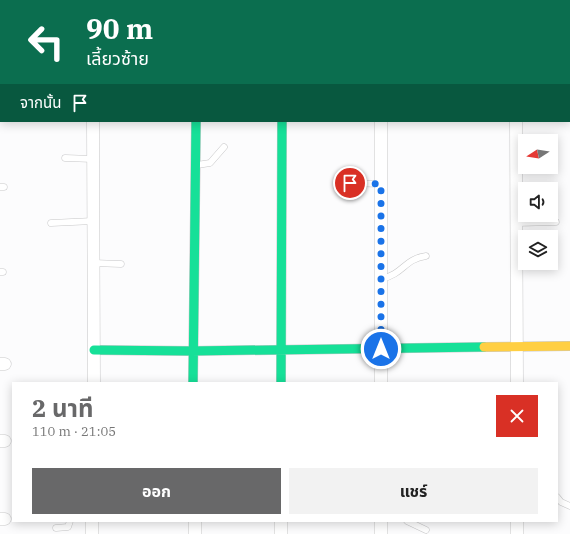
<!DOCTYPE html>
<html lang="th">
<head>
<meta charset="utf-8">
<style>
  :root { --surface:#fff; --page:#f2f2f2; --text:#222; --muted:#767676; --accent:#686869 }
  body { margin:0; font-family:"IBM Plex Serif","Noto Sans Thai",serif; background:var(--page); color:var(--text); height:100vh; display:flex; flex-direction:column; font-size:15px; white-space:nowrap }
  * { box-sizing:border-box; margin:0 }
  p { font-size:13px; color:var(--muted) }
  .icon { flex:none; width:22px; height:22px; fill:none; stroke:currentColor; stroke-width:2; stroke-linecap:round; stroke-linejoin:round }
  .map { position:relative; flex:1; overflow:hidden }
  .drawer { position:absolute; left:12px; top:382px; width:546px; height:140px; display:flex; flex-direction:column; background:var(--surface); border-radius:0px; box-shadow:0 2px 10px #0003 }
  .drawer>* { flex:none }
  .top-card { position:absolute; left:0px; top:0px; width:570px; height:122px; box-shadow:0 2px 10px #0003; background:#0b6e4f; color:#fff; overflow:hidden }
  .needle { width:26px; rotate:258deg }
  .controls { position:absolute; left:518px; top:134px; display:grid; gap:8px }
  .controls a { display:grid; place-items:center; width:40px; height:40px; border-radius:0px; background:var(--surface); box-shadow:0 2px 10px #0003; font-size:20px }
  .pin { position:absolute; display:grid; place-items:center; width:34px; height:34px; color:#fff; margin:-17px; border:2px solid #fff; border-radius:50%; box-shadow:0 1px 4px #0007 }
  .me { position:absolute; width:44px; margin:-22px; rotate:0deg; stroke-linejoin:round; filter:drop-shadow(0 0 3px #0008) }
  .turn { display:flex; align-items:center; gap:14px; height:84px; padding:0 20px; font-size:18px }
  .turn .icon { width:52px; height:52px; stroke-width:2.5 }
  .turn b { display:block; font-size:28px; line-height:34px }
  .then { display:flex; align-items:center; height:38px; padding:0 20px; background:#0003; gap:8px; font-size:15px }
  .round { display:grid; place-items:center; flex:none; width:42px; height:42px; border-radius:0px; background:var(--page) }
  .overview { display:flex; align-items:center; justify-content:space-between; height:68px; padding:0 20px }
  h1 { font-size:24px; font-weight:700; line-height:30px; color:var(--accent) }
  .action { display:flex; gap:8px; margin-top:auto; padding:8px 20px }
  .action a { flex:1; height:46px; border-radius:0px; background:var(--accent); color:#fff; font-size:16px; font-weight:700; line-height:46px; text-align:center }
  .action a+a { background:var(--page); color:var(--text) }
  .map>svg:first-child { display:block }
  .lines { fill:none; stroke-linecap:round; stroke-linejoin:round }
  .lane-casing { stroke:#c7c7c8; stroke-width:7 }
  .street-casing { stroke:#c7c7c8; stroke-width:13 }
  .fast-casing { stroke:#c7c7c8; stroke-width:10 }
  .slow-casing { stroke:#c7c7c8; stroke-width:10 }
  .lane { stroke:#fff; stroke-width:6 }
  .street { stroke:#fff; stroke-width:12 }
  .fast { stroke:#16e098; stroke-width:9 }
  .slow { stroke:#ffcf43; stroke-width:9 }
  .route { stroke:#1a73e8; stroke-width:7; stroke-dasharray:0 12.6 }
</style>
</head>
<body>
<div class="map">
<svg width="570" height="534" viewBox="0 0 570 534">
  <rect width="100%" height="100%" fill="#fcfcfd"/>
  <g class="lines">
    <g class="lane-casing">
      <path id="lane" d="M65,158L93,159
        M197,165L210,163L224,147
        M350,183L381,184
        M0,187H4
        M51,223L93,221
        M516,223L556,222
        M93,263L121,264
        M0,272H3
        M381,279C404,274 404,259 426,256
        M557,497L561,502L570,506
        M407,521L426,530
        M56,528L68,527L70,521"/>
    </g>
    <g class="street-casing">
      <path id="street" d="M282,0V1
        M514,0V1
        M93,1V0
        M382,1V0
        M93,121L94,383
        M381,121V383
        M516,121L517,383
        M0,364H5
        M0,441H5
        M0,519H5
        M195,521V534
        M92,534V521
        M281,534V521
        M381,534V521
        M517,534V521"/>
    </g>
    <g class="fast-casing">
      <path id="fast" d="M94,350L192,351L484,347
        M193,383L196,121
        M281,383L282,121"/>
    </g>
    <g class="slow-casing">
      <path id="slow" d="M484,347L570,346"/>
    </g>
    <use href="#lane" class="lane"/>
    <use href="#street" class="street"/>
    <use href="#fast" class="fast"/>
    <use href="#slow" class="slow"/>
  </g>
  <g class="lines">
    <path class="route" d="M350,183L381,184V349"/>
  </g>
</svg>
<div class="controls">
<a><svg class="needle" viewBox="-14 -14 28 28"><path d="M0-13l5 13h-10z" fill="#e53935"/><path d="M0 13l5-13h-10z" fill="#767676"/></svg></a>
<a><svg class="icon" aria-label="sound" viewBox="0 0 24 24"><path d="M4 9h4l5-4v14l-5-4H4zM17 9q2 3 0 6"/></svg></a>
<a><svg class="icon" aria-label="layers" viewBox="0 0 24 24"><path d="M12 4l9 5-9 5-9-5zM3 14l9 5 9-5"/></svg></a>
</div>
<div class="pin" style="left:350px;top:183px;background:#d93025"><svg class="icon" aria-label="arrive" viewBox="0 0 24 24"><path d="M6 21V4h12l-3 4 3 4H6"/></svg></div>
<svg class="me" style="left:381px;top:349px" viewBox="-20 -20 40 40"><circle r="17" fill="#1a73e8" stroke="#fff" stroke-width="3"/><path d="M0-11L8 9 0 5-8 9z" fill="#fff"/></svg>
<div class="top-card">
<div class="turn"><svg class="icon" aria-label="left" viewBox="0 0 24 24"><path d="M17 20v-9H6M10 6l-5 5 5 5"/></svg><div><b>90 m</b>เลี้ยวซ้าย</div></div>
<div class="then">จากนั้น<svg class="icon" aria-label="arrive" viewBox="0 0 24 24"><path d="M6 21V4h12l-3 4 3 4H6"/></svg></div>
</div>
<section class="drawer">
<div class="overview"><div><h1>2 นาที</h1><p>110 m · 21:05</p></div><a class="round" style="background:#d93025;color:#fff"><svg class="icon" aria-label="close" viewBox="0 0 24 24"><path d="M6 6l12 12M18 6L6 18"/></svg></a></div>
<div class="action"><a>ออก</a><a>แชร์</a></div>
</section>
</div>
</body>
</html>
